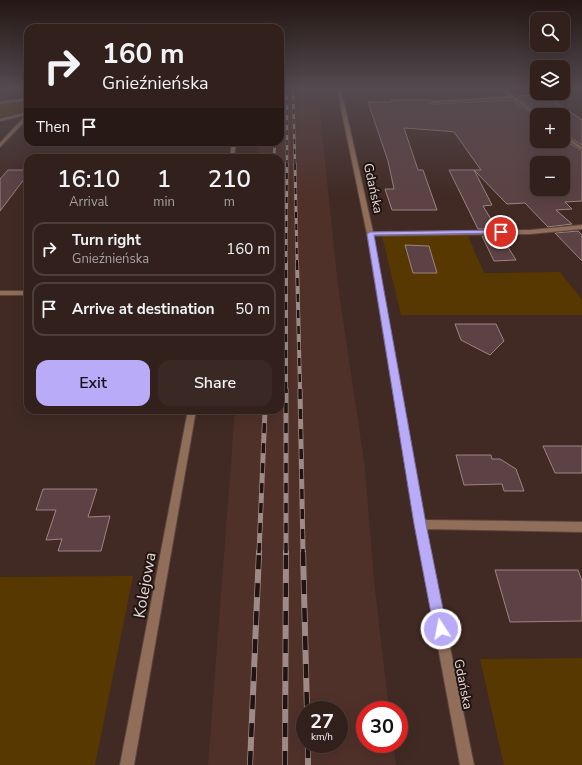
<!DOCTYPE html>
<html lang="en">
<head>
<meta charset="utf-8">
<style>
  :root { --surface:#31201b; --page:#392824; --text:#f1f3f6; --muted:#a8a3a3; --line:#4c3e3a; --accent:#b9abf7 }
  body { margin:0; font-family:"Nunito Sans",sans-serif; background:var(--page); color:var(--text); height:100vh; display:flex; flex-direction:column; font-size:15px; white-space:nowrap }
  * { box-sizing:border-box; margin:0 }
  p { font-size:13px; color:var(--muted) }
  .icon { flex:none; width:22px; height:22px; fill:none; stroke:currentColor; stroke-width:2; stroke-linecap:round; stroke-linejoin:round }
  .map { position:relative; flex:1; overflow:hidden }
  .side { position:absolute; left:24px; top:154px; width:260px; height:260px; display:flex; flex-direction:column; background:var(--surface); border-radius:12px; box-shadow:0 4px 16px #0002,0 0 0 1px var(--line) }
  .side>* { flex:none }
  .hud { position:absolute; left:24px; top:24px; width:260px; height:122px; border-radius:12px; box-shadow:0 4px 16px #0002,0 0 0 1px var(--line); background:#31201b; color:var(--text); overflow:hidden }
  .controls { position:absolute; left:530px; top:12px; display:grid; gap:8px }
  .controls a { display:grid; place-items:center; width:40px; height:40px; border-radius:8px; background:var(--surface); box-shadow:0 4px 16px #0002,0 0 0 1px var(--line); font-size:20px }
  .speed { position:absolute; left:296px; top:701px; display:flex; gap:8px; font-size:20px; font-weight:700; text-align:center }
  .speed>* { display:grid; place-content:center; width:52px; height:52px; border-radius:50%; background:var(--surface); box-shadow:0 4px 16px #0002,0 0 0 1px var(--line); line-height:1 }
  .speed small { font-size:10px; font-weight:400 }
  .speed .limit { border:6px solid #d22; background:#fff; color:#111 }
  .pin { position:absolute; display:grid; place-items:center; width:34px; height:34px; color:#fff; margin:-17px; border:2px solid #fff; border-radius:50%; box-shadow:0 1px 4px #0007 }
  .me { position:absolute; width:44px; margin:-22px; rotate:349deg; stroke-linejoin:round; filter:drop-shadow(0 0 3px #0008) }
  .turn { display:flex; align-items:center; gap:14px; height:84px; padding:0 12px; font-size:18px }
  .turn .icon { width:52px; height:52px; stroke-width:2.5 }
  .turn b { display:block; font-size:28px; line-height:34px }
  .then { display:flex; align-items:center; height:38px; padding:0 12px; background:#0003; gap:8px; font-size:15px }
  .eta { display:flex; justify-content:space-evenly; align-items:center; height:68px; text-align:center }
  .eta b { font-size:24px; font-weight:600; line-height:28px }
  .button { display:flex; gap:8px; margin-top:auto; padding:8px 12px }
  .button a { flex:1; height:46px; border-radius:12px; background:var(--accent); color:#111; font-size:16px; font-weight:600; line-height:46px; text-align:center }
  .button a+a { background:var(--page); color:var(--text) }
  ul { padding:0; list-style:none }
  li { display:flex; align-items:center; gap:12px; height:54px; margin:0 8px 6px; padding:0 4px; border:2px solid var(--line); border-radius:12px }
  li div { flex:1 }
  li b { display:block; font-size:15px }
  li em { font-style:normal }
  .map>svg:first-child { display:block }
  .built { fill:#4f312a; fill-rule:evenodd }
  .green { fill:#583801 }
  .building { fill:#5c4244; stroke:#9f8284; fill-rule:evenodd }
  .lines { fill:none; stroke-linecap:round; stroke-linejoin:round }
  .service-casing { stroke:#5c4640; stroke-width:2 }
  .minor-casing { stroke:#5c4640; stroke-width:2 }
  .tertiary-casing { stroke:#5c4640; stroke-width:2 }
  .service { fill:#906e59; fill-rule:evenodd }
  .minor { fill:#906e59; fill-rule:evenodd }
  .tertiary { fill:#906e59; fill-rule:evenodd }
  .rail-far4-casing { stroke:#9e8b86; stroke-width:2.5 }
  .rail-far3-casing { stroke:#9e8b86; stroke-width:3 }
  .rail-far2-casing { stroke:#9e8b86; stroke-width:4 }
  .rail-far1-casing { stroke:#9e8b86; stroke-width:5 }
  .rail-casing { stroke:#9e8b86; stroke-width:6 }
  .rail-far4 { stroke:#201513; stroke-width:1.5; stroke-dasharray:5; stroke-linecap:butt }
  .rail-far3 { stroke:#201513; stroke-width:2; stroke-dasharray:6; stroke-linecap:butt }
  .rail-far2 { stroke:#201513; stroke-width:2.5; stroke-dasharray:8; stroke-linecap:butt }
  .rail-far1 { stroke:#201513; stroke-width:3.5; stroke-dasharray:10; stroke-linecap:butt }
  .rail { stroke:#201513; stroke-width:4.5; stroke-dasharray:14; stroke-linecap:butt }
  .route { fill:#b9abf7; stroke:#786fa1 }
  .labels { text-anchor:middle; stroke-width:4; stroke-linejoin:round; paint-order:stroke }
  .street-label { font-size:13px; fill:#eadad6; stroke:#201513 }
  .near-street-label { font-size:16px; fill:#eadad6; stroke:#201513 }
</style>
</head>
<body>
<div class="map">
<svg width="582" height="765" viewBox="0 0 582 765">
  <rect width="100%" height="100%" fill="#412a24"/>
  <path class="built" d="M280,89H309L308,101L319,103L338,286L365,468L374,581L389,710H365V744H393L396,765H208L235,410H280V158H258L260,142H280ZM305,710H339V744H305Z"/>
  <path class="green" d="M28,100V109L0,117V105Z
    M382,236H468L484,273L560,272L582,300V315H401Z
    M133,576L95,765H0V577Z
    M582,658V765H504L480,659Z"/>
  <path class="building" d="M537,95L539,97L547,96L582,120V145L563,133V115H540L517,96Z
    M391,100H431L430,103L433,104L512,100L537,117V141H563V139L582,151V201L565,202L572,209L556,210L572,224L548,227L525,203L507,204L474,170H481L454,132L445,131L404,128L418,170H423L437,210H392L385,189H394L388,161L368,102H392ZM537,163H563V189H537Z
    M8,170H28V174L0,211V179Z
    M449,170H474L492,205L483,206L497,229H478Z
    M578,231L582,235V261L555,233Z
    M482,236H501L516,260L494,261Z
    M405,245L429,246L437,273H413Z
    M455,324H496L504,341L490,355L461,340Z
    M543,446H582V473H555Z
    M456,455H491L492,459H500L516,469L524,491H504L502,484L464,485Z
    M43,489H97L88,517L110,516L101,551H58L62,539L46,540L56,510H36Z
    M495,570H578L582,581V621L510,622Z"/>
  <g class="lines">
    <g class="service-casing">
      <path id="service" d="M512,96L513,98L433,103L431,102L433,101Z"/>
    </g>
    <g class="minor-casing">
      <path id="minor" d="M337,89H341L373,232L530,230L582,225V229L530,234L373,236L424,520L582,522V532L426,529L474,765H460L415,524L367,234Z
        M28,98V100L0,104V102Z
        M28,112V118L0,147V143L26,115L0,121V119Z
        M232,142H236L234,158H230Z
        M0,291H28V295H0Z
        M188,410H196L134,765H120Z"/>
    </g>
    <g class="tertiary-casing">
      <path id="tertiary" d="M500,89H504L539,115L536,116Z
        M563,134L582,147V150L563,137Z"/>
    </g>
    <use href="#service" class="service"/>
    <use href="#minor" class="minor"/>
    <use href="#tertiary" class="tertiary"/>
    <g class="rail-far4-casing">
      <path id="rail-far4" d="M293,89L295,165
        M274,158L275,142
        M287,165V89"/>
    </g>
    <g class="rail-far3-casing">
      <path id="rail-far3" d="M295,164L297,263
        M286,263L287,164"/>
    </g>
    <g class="rail-far2-casing">
      <path id="rail-far2" d="M297,262L300,390
        M286,390V262"/>
    </g>
    <g class="rail-far1-casing">
      <path id="rail-far1" d="M300,389L303,553
        M259,553L265,410
        M286,553V389"/>
    </g>
    <g class="rail-casing">
      <path id="rail" d="M303,552L307,710
        M308,744V765
        M250,765L259,552
        M285,765L286,552"/>
    </g>
    <use href="#rail-far4" class="rail-far4"/>
    <use href="#rail-far3" class="rail-far3"/>
    <use href="#rail-far2" class="rail-far2"/>
    <use href="#rail-far1" class="rail-far1"/>
    <use href="#rail" class="rail"/>
  </g>
  <linearGradient id="sky" x2="0" y2="1"><stop stop-color="#241714"/><stop offset="0.45" stop-color="#544a50"/><stop offset="1" stop-color="#544a50" stop-opacity="0"/></linearGradient>
  <rect width="582" height="196" fill="url(#sky)"/>
  <path class="route" d="M501,230L504,232L503,233L374,235L426,524L447,629L445,634L441,636L436,634L434,629L414,524L367,234L370,232Z"/>
  <g class="labels">
    <g class="street-label">
      <text transform="translate(374 188) rotate(78)" y="5">Gdańska</text>
      <text transform="translate(464 684) rotate(79)" y="5">Gdańska</text>
    </g>
    <g class="near-street-label">
      <text transform="translate(144 585) rotate(-80)" y="6">Kolejowa</text>
    </g>
  </g>
</svg>
<div class="controls">
<a><svg class="icon" aria-label="search" viewBox="0 0 24 24"><circle cx="10" cy="10" r="6"/><path d="M15 15l6 6"/></svg></a>
<a><svg class="icon" aria-label="layers" viewBox="0 0 24 24"><path d="M12 4l9 5-9 5-9-5zM3 14l9 5 9-5"/></svg></a>
<a>+</a>
<a>−</a>
</div>
<div class="speed"><div>27<small>km/h</small></div><div class="limit">30</div></div>
<div class="pin" style="left:501px;top:232px;background:#d93025"><svg class="icon" aria-label="arrive" viewBox="0 0 24 24"><path d="M6 21V4h12l-3 4 3 4H6"/></svg></div>
<svg class="me" style="left:441px;top:629px" viewBox="-20 -20 40 40"><circle r="17" fill="#b9abf7" stroke="#fff" stroke-width="3"/><path d="M0-11L8 9 0 5-8 9z" fill="#fff"/></svg>
<div class="hud">
<div class="turn"><svg class="icon" aria-label="right" viewBox="0 0 24 24"><path d="M7 20v-9h11M14 6l5 5-5 5"/></svg><div><b>160 m</b>Gnieźnieńska</div></div>
<div class="then">Then<svg class="icon" aria-label="arrive" viewBox="0 0 24 24"><path d="M6 21V4h12l-3 4 3 4H6"/></svg></div>
</div>
<section class="side">
<div class="eta">
<div><b>16:10</b><p>Arrival</p></div>
<div><b>1</b><p>min</p></div>
<div><b>210</b><p>m</p></div>
</div>
<ul>
<li><svg class="icon" aria-label="right" viewBox="0 0 24 24"><path d="M7 20v-9h11M14 6l5 5-5 5"/></svg><div><b>Turn right</b><p>Gnieźnieńska</p></div><em>160 m</em></li>
<li><svg class="icon" aria-label="arrive" viewBox="0 0 24 24"><path d="M6 21V4h12l-3 4 3 4H6"/></svg><div><b>Arrive at destination</b></div><em>50 m</em></li>
</ul>
<div class="button"><a>Exit</a><a>Share</a></div>
</section>
</div>
</body>
</html>
